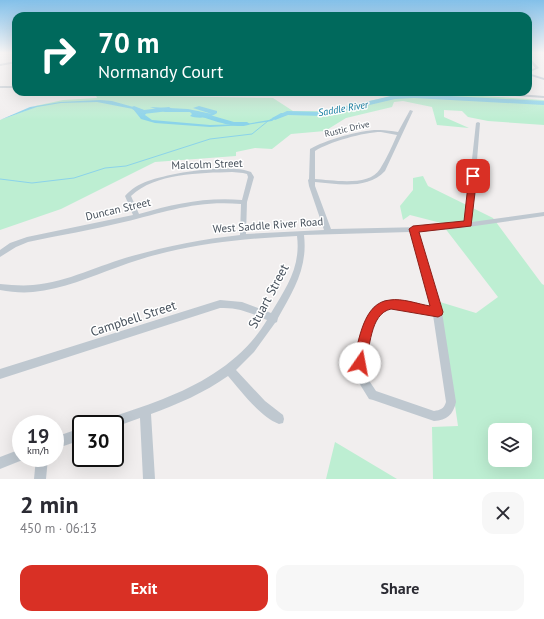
<!DOCTYPE html>
<html lang="en">
<head>
<meta charset="utf-8">
<style>
  :root { --surface:#fff; --page:#f7f7f7; --text:#2b2b33; --muted:#7c7c81; --accent:#d93025 }
  body { margin:0; font-family:"PT Sans",sans-serif; background:var(--page); color:var(--text); height:100vh; display:flex; flex-direction:column; font-size:15px; white-space:nowrap }
  * { box-sizing:border-box; margin:0 }
  p { font-size:13px; color:var(--muted) }
  .icon { flex:none; width:22px; height:22px; fill:none; stroke:currentColor; stroke-width:2; stroke-linecap:round; stroke-linejoin:round }
  .map { position:relative; height:479px; overflow:hidden }
  .sheet { display:flex; flex-direction:column; background:var(--surface); flex:1 }
  .sheet>* { flex:none }
  .hud { position:absolute; left:12px; top:12px; width:520px; height:84px; border-radius:12px; box-shadow:0 4px 16px #0002; background:#00695c; color:#fff; overflow:hidden }
  .controls { position:absolute; left:488px; top:423px; display:grid; gap:8px }
  .controls a { display:grid; place-items:center; width:44px; height:44px; border-radius:8px; background:var(--surface); box-shadow:0 4px 16px #0002; font-size:20px }
  .speed { position:absolute; left:12px; top:415px; display:flex; gap:8px; font-size:20px; font-weight:700; text-align:center }
  .speed>* { display:grid; place-content:center; width:52px; height:52px; border-radius:50%; background:var(--surface); box-shadow:0 4px 16px #0002; line-height:1 }
  .speed small { font-size:10px; font-weight:400 }
  .speed .limit { border:2px solid #111; border-radius:6px; background:#fff; color:#111 }
  .pin { position:absolute; display:grid; place-items:center; width:34px; height:34px; color:#fff; margin:-17px; border-radius:8px; box-shadow:0 2px 6px #0006 }
  .me { position:absolute; width:44px; margin:-22px; rotate:12deg; stroke-linejoin:round; filter:drop-shadow(0 0 3px #0008) }
  .turn { display:flex; align-items:center; gap:14px; height:84px; padding:0 20px; font-size:18px }
  .turn .icon { width:52px; height:52px; stroke-width:2.5 }
  .turn b { display:block; font-size:28px; line-height:34px }
  .round { display:grid; place-items:center; flex:none; width:42px; height:42px; border-radius:12px; background:var(--page) }
  .summary { display:flex; align-items:center; justify-content:space-between; height:68px; padding:0 20px }
  h1 { font-size:24px; font-weight:800; line-height:30px }
  .primary-button { display:flex; gap:8px; margin-top:auto; padding:8px 20px }
  .primary-button a { flex:1; height:46px; border-radius:12px; background:var(--accent); color:#fff; font-size:16px; font-weight:800; line-height:46px; text-align:center }
  .primary-button a+a { background:var(--page); color:var(--text) }
  .map>svg:first-child { display:block }
  .green { fill:#bdeed2; fill-rule:evenodd }
  .water { fill:#8bd3ea }
  .lines { fill:none; stroke-linecap:round; stroke-linejoin:round }
  .stream { stroke:#8bd3ea; stroke-width:1 }
  .river { fill:#8bd3ea; fill-rule:evenodd }
  .minor { fill:#bfc8d0; fill-rule:evenodd }
  .major { fill:#aebdcd; fill-rule:evenodd }
  .route { fill:#d93025; stroke:#8d1f18 }
  .labels { text-anchor:middle; stroke-width:3; stroke-linejoin:round; paint-order:stroke }
  .far-street-label { font-size:9px; fill:#47515c; stroke:#fff }
  .far-water-label { font-size:10px; font-style:italic; fill:#0f7ca0; stroke:#fff }
  .street-label { font-size:11px; fill:#47515c; stroke:#fff }
  .near-street-label { font-size:13px; fill:#47515c; stroke:#fff }
</style>
</head>
<body>
<div class="map">
<svg width="544" height="479" viewBox="0 0 544 479">
  <rect width="100%" height="100%" fill="#f1eeee"/>
  <path class="green" d="M97,92L162,96L273,98L293,111H321L398,95H416L418,92L544,100V125L488,121L468,117L462,111L444,110V117L469,128L437,125L432,107L403,101L394,102L392,107L346,118L325,131L291,134L272,149L255,148L236,152V156L155,162L61,209L0,230V120L36,107L35,106L63,100L97,98L95,93Z
    M423,176L428,186L493,218L542,284L544,285V479H433L432,427L458,426L440,302L476,313L498,297L441,223L410,215L403,220L400,206L413,190V178ZM495,430H525V460H495Z
    M335,442L397,479H326Z"/>
  <path class="water" d="M100,100L112,101L144,110L147,112L145,115L152,120L210,125L246,124L269,120L281,113L289,114L279,116L272,121L246,125L210,127L155,123L141,119L133,109L97,102L61,103L37,107L0,120L30,107L60,102Z
    M199,106L217,111V113C211,118 197,119 190,116L192,114L190,112H165L150,107L188,109L212,114L193,108Z"/>
  <g class="lines">
    <path class="stream" d="M0,179L32,183L74,178L105,168L126,166L210,139L252,134L268,121"/>
    <path class="river" d="M414,94L544,101V105L414,98L395,99L323,116L288,115L275,120L272,118L287,111L323,112L395,95Z
      M134,106L144,110L169,107L172,109L169,111L143,114L132,109V107Z
      M196,111L234,122H247L250,124C239,131 206,118 194,114V112Z"/>
    <path class="minor" d="M528,58H530L539,68L528,73V71L535,68Z
      M16,61V63L0,66V64Z
      M0,86H16V88H0Z
      M142,92L277,94L329,92L327,93C266,97 205,97 144,93Z
      M472,92H490L544,96V98L474,93Z
      M410,110L413,111L385,171C367,190 338,184 315,182V186L331,229L424,227L465,223L476,123L478,122L480,123L472,222L544,212V216L454,229L417,232L442,312L456,402C453,415 447,420 434,421L373,400L369,399L356,378L355,363L362,332L373,307L385,300L432,307L410,232L304,235C308,268 293,291 278,318L277,322L275,323L254,352L236,370L265,401L283,415L284,419L283,423L279,424C260,417 241,391 228,376C204,393 178,404 151,414L155,479H143L140,418L115,427V424H103L105,420C124,412 144,407 163,399C204,383 244,359 267,320C251,313 238,307 220,308L0,379V369L220,300L242,302L271,313C286,288 301,267 297,236C253,238 210,242 167,252C150,256 134,261 118,267C90,277 63,289 33,292C22,293 11,292 0,290V284C11,285 22,286 33,285C68,282 99,265 132,256C168,246 203,239 240,235L241,204C196,200 166,212 124,222C92,230 60,235 28,242L16,247L0,257V250L10,243L27,237L133,215L125,196C131,189 139,184 148,181C170,173 230,163 251,172L254,177L247,202L246,234L324,230L309,186L308,180L309,179L310,149C325,140 363,129 380,130C386,130 392,131 398,132ZM381,132L397,135C392,146 387,158 380,169C369,187 333,180 315,179V151C329,142 364,132 381,132ZM232,172L243,173L247,174L248,177L242,200C205,197 174,204 139,214L131,196C155,173 200,173 232,172ZM386,308L433,315L446,402C444,409 440,410 434,411L376,391L366,376L365,363L372,332L379,313Z
      M81,428V440L55,449V437Z
      M21,449V458H26L25,459L0,469V457Z
      M36,458H48L46,479H34Z"/>
    <path class="major" d="M528,73L544,78V80L528,75Z"/>
  </g>
  <linearGradient id="sky" x2="0" y2="1"><stop stop-color="#83c0e9"/><stop offset="0.44" stop-color="#f9f7f7"/><stop offset="1" stop-color="#f9f7f7" stop-opacity="0"/></linearGradient>
  <rect width="544" height="120" fill="url(#sky)"/>
  <path class="route" d="M473,174L477,176L471,226L419,232L443,312L442,315L438,317L391,309C369,314 371,349 364,367L360,369L355,367L353,363C359,341 363,302 390,300C402,298 418,304 430,306L409,229L413,226L464,221L469,176Z"/>
  <g class="labels">
    <g class="far-street-label">
      <text transform="translate(347 129) rotate(-13)" y="3">Rustic Drive</text>
    </g>
    <g class="far-water-label">
      <text transform="translate(343 108) rotate(-10)" y="4">Saddle River</text>
    </g>
    <g class="street-label">
      <text transform="translate(207 164) rotate(-2)" y="4">Malcolm Street</text>
      <text transform="translate(118 209) rotate(-13)" y="4">Duncan Street</text>
      <text transform="translate(268 225) rotate(-4)" y="4">West Saddle River Road</text>
    </g>
    <g class="near-street-label">
      <text transform="translate(268 296) rotate(-62)" y="5">Stuart Street</text>
      <text transform="translate(133 318) rotate(-18)" y="5">Campbell Street</text>
    </g>
  </g>
</svg>
<div class="controls">
<a><svg class="icon" aria-label="layers" viewBox="0 0 24 24"><path d="M12 4l9 5-9 5-9-5zM3 14l9 5 9-5"/></svg></a>
</div>
<div class="speed"><div>19<small>km/h</small></div><div class="limit">30</div></div>
<div class="pin" style="left:473px;top:176px;background:#d93025"><svg class="icon" aria-label="arrive" viewBox="0 0 24 24"><path d="M6 21V4h12l-3 4 3 4H6"/></svg></div>
<svg class="me" style="left:360px;top:363px" viewBox="-20 -20 40 40"><circle r="19" fill="#fff"/><path d="M0-13L10 11 0 6-10 11z" fill="#d93025"/></svg>
<div class="hud">
<div class="turn"><svg class="icon" aria-label="right" viewBox="0 0 24 24"><path d="M7 20v-9h11M14 6l5 5-5 5"/></svg><div><b>70 m</b>Normandy Court</div></div>
</div>
</div>
<section class="sheet">
<div class="summary"><div><h1>2 min</h1><p>450 m · 06:13</p></div><a class="round"><svg class="icon" aria-label="close" viewBox="0 0 24 24"><path d="M6 6l12 12M18 6L6 18"/></svg></a></div>
<div class="primary-button"><a>Exit</a><a>Share</a></div>
</section>
</body>
</html>
